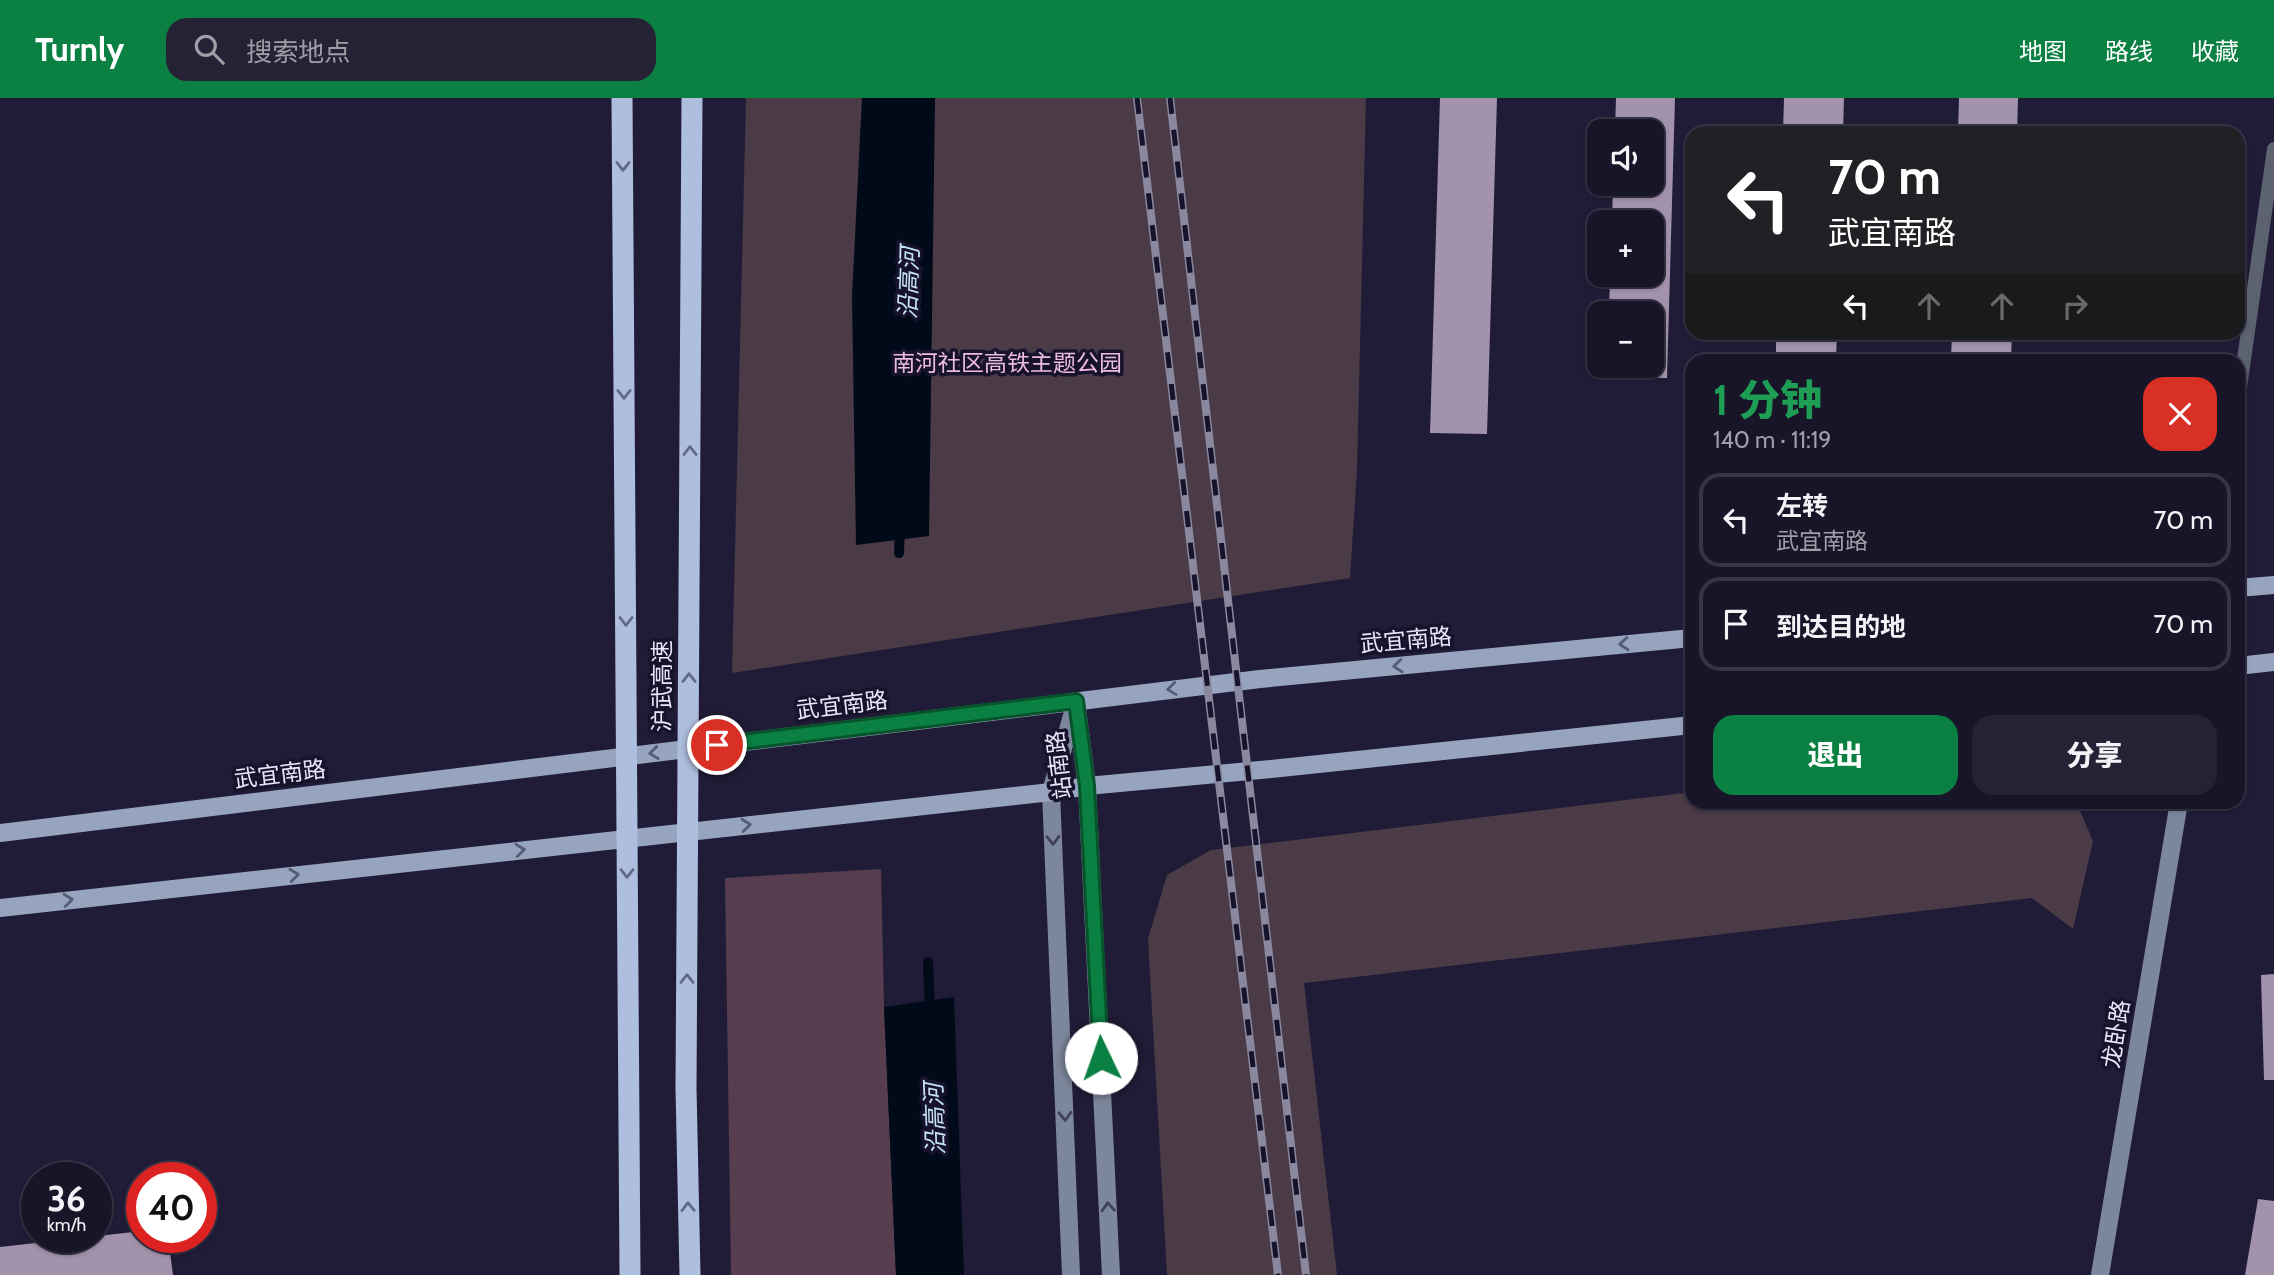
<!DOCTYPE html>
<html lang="zh">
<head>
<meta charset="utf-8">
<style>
  :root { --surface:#181529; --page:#252235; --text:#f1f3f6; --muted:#9f9fa8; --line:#363446; --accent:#0b8043 }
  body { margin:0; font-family:Cabin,"Noto Sans SC",sans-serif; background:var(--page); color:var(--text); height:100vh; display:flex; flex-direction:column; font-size:26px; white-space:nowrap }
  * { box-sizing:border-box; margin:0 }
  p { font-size:23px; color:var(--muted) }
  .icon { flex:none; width:38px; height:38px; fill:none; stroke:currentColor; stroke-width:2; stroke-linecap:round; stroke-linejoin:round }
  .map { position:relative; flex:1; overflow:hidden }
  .panel { position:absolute; left:1685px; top:256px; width:560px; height:455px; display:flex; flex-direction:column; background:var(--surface); border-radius:21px; box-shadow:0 2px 5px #0004,0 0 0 2px var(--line) }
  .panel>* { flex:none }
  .banner { position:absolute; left:1685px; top:28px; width:560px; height:214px; border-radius:21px; box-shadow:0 2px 5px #0004,0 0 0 2px var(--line); background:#202124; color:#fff; overflow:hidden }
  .controls { position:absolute; left:1587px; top:21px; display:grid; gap:14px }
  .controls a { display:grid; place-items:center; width:77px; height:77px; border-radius:14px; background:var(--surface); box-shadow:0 2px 5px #0004,0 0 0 2px var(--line); font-size:35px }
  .speed { position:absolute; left:21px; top:1064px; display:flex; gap:14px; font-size:35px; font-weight:700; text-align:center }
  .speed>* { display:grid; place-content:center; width:91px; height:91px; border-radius:50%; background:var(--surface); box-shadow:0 2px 5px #0004,0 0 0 2px var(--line); line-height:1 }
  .speed small { font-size:18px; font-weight:400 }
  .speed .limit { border:10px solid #d22; background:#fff; color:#111 }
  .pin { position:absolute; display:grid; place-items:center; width:60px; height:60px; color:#fff; margin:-30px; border:4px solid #fff; border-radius:50%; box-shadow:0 2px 7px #0007 }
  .me { position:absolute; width:77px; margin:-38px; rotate:357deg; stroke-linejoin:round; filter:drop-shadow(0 0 5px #0008) }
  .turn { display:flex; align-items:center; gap:24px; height:147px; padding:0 28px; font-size:32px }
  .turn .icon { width:91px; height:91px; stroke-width:2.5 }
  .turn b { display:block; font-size:49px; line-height:60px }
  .lanes { display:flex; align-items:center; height:66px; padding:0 28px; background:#0003; justify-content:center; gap:35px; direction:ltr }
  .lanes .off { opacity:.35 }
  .round { display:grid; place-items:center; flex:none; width:74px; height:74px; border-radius:21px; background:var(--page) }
  .summary { display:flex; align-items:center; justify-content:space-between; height:119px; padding:0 28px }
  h1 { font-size:42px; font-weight:800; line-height:52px; color:#1e9e55 }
  .action { display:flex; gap:14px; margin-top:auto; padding:14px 28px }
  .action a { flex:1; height:80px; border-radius:21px; background:var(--accent); color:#fff; font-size:28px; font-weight:800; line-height:80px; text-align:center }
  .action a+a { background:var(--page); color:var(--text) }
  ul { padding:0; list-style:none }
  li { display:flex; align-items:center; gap:21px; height:94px; margin:0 14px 10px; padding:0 14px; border:4px solid var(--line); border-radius:21px }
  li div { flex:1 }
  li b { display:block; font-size:26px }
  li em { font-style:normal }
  header { display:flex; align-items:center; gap:42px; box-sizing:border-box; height:98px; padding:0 35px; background:var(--accent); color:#fff }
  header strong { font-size:33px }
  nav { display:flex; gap:38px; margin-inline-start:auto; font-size:24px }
  .search { width:490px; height:63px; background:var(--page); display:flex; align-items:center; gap:18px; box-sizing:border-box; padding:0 24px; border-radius:21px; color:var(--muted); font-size:26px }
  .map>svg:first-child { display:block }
  .green { fill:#4a3b46 }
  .forest { fill:#563e4f }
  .water { fill:#000a18 }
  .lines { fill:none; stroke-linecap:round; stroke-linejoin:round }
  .stream { stroke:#000a18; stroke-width:10 }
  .building { fill:#a292ac }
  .lane { stroke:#5c626f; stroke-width:14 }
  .secondary { stroke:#7d879c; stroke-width:18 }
  .primary { stroke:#96a4bf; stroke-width:18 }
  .rail-casing { stroke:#8a889e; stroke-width:8 }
  .rail { stroke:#17132d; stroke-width:5; stroke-dasharray:16; stroke-linecap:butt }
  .highway-bridge { stroke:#aebedf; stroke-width:21 }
  .oneway { stroke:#626886 }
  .oneway2 { stroke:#565c76 }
  .oneway3 { stroke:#404159 }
  .route-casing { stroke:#07532c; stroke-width:18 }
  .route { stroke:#0b8043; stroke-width:12 }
  .labels { text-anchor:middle; stroke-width:7; stroke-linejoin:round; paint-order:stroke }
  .park-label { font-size:23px; fill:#ecbbde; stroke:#17132d }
  .street-label { font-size:23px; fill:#e8e7f9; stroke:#17132d }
  .water-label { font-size:24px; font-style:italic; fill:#c5e2f8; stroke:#17132d }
</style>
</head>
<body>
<header>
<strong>Turnly</strong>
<div class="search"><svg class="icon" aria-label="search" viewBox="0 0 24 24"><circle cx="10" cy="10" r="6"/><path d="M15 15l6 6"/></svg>搜索地点</div>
<nav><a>地图</a><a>路线</a><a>收藏</a></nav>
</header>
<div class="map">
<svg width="2274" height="1177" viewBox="0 0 2274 1177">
  <rect width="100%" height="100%" fill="#201c37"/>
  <path class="green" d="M746,0H1366L1357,372L1350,480L732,575Z
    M1692,694V704H2076L2093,743L2073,831L2032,800L1304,885L1337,1177H1167L1148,841L1167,777L1211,752Z"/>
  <path class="forest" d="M881,771L884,909L896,1177H731L725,780Z"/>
  <path class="water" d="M862,0H935L929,438L856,447L852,198Z
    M954,899L964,1177H896L884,909Z"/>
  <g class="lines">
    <path class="stream" d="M899,455L900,430
      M928,864L930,915"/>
  </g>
  <path class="building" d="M1440,0H1497L1487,336L1430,335Z
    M1616,0H1675L1667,280L1607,279L1608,268H1652V215H1609L1610,177H1652V124H1612L1613,86H1652V33H1615Z
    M1784,0H1844L1843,35H1783Z
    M1959,0H2018L2017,35H1958Z
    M1776,234H1837L1836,262H1776Z
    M1952,234H2012L2011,262H1951Z
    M2274,876V982H2264L2261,877Z
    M2258,1101L2274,1103V1177H2245Z
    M142,1133V1139H168L173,1177H0V1149Z"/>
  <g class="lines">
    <path class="lane" d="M2238,303L2274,51"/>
    <path class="secondary" d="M1077,611L1087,688L1111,1177
      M1071,1177L1051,694L1076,603
      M2100,1177L2179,704"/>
    <path class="primary" d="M2238,490L2274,487
      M2238,568L2274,564
      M0,735L1260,581L1692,540
      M0,810L1051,694L1087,688L1271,671L1692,627"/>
    <g class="rail-casing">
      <path id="rail" d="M1137,0L1278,1177
        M1170,0L1306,1177"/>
    </g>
    <use href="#rail" class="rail"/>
    <path class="highway-bridge" d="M622,0L630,1177
      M690,1177L686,990L692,0"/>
  </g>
  <defs><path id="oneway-chevron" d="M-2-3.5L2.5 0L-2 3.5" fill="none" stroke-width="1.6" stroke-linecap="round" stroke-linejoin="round" transform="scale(1.75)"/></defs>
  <g class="oneway">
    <use href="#oneway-chevron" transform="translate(623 68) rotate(90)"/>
    <use href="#oneway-chevron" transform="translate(624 296) rotate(90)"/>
    <use href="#oneway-chevron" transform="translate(690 353) rotate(-90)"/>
    <use href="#oneway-chevron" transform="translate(626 523) rotate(90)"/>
    <use href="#oneway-chevron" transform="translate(689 580) rotate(-90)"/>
    <use href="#oneway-chevron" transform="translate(627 775) rotate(90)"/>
    <use href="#oneway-chevron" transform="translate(687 881) rotate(-90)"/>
    <use href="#oneway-chevron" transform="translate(688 1109) rotate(-91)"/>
  </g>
  <g class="oneway2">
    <use href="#oneway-chevron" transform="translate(1624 546) rotate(175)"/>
    <use href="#oneway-chevron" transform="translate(1398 568) rotate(175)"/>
    <use href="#oneway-chevron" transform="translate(1172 591) rotate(173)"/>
    <use href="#oneway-chevron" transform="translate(654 655) rotate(173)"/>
    <use href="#oneway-chevron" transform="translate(746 727) rotate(-6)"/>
    <use href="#oneway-chevron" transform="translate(520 752) rotate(-6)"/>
    <use href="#oneway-chevron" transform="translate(294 777) rotate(-6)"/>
    <use href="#oneway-chevron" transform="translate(68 802) rotate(-6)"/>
  </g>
  <g class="oneway3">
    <use href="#oneway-chevron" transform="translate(1053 742) rotate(88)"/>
    <use href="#oneway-chevron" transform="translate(1065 1018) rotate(88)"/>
    <use href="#oneway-chevron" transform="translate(1108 1109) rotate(-93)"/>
  </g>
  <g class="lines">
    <g class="route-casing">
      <path id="route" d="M717,647L1076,603L1087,688L1101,960"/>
    </g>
    <use href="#route" class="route"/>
  </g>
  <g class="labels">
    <g class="park-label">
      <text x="1007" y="273">南河社区高铁主题公园</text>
    </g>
    <g class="street-label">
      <text transform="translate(1406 542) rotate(-5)" y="8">武宜南路</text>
      <text transform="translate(662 588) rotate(-90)" y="8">沪武高速</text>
      <text transform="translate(842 607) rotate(-7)" y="8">武宜南路</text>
      <text transform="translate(1059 667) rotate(-97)" y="8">站南路</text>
      <text transform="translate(280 676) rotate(-7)" y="8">武宜南路</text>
      <text transform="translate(2116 936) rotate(-81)" y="8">龙卧路</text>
    </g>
    <g class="water-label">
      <text transform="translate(909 185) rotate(-88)" y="8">沿高河</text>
      <text transform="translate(935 1021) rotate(-92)" y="8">沿高河</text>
    </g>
  </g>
</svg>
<div class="controls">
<a><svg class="icon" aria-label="sound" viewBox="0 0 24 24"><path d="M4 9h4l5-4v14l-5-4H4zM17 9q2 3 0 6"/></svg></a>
<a>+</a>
<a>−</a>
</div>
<div class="speed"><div>36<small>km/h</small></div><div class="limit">40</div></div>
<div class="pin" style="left:717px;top:647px;background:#d93025"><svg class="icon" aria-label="arrive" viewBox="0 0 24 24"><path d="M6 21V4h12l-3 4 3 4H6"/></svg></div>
<svg class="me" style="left:1101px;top:960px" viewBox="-20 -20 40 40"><circle r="19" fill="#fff"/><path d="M0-13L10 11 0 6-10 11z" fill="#0b8043"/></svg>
<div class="banner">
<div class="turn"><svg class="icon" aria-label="left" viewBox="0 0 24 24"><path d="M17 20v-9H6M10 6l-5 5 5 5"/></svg><div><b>70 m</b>武宜南路</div></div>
<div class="lanes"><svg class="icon" aria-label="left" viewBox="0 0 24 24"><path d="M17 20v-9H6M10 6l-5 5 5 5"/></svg><svg class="icon off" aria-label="ahead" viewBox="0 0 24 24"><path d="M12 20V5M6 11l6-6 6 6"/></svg><svg class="icon off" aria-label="ahead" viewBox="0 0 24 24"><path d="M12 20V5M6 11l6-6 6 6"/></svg><svg class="icon off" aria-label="right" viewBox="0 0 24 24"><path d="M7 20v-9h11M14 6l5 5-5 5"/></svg></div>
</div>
<section class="panel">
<div class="summary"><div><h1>1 分钟</h1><p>140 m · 11:19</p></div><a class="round" style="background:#d93025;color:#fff"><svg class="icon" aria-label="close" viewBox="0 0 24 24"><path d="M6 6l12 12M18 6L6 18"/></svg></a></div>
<ul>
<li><svg class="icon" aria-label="left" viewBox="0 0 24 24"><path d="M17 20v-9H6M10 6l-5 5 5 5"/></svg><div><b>左转</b><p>武宜南路</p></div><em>70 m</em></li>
<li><svg class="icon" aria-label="arrive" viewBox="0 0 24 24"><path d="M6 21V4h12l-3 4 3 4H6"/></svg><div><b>到达目的地</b></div><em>70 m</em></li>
</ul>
<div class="action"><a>退出</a><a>分享</a></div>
</section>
</div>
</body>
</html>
